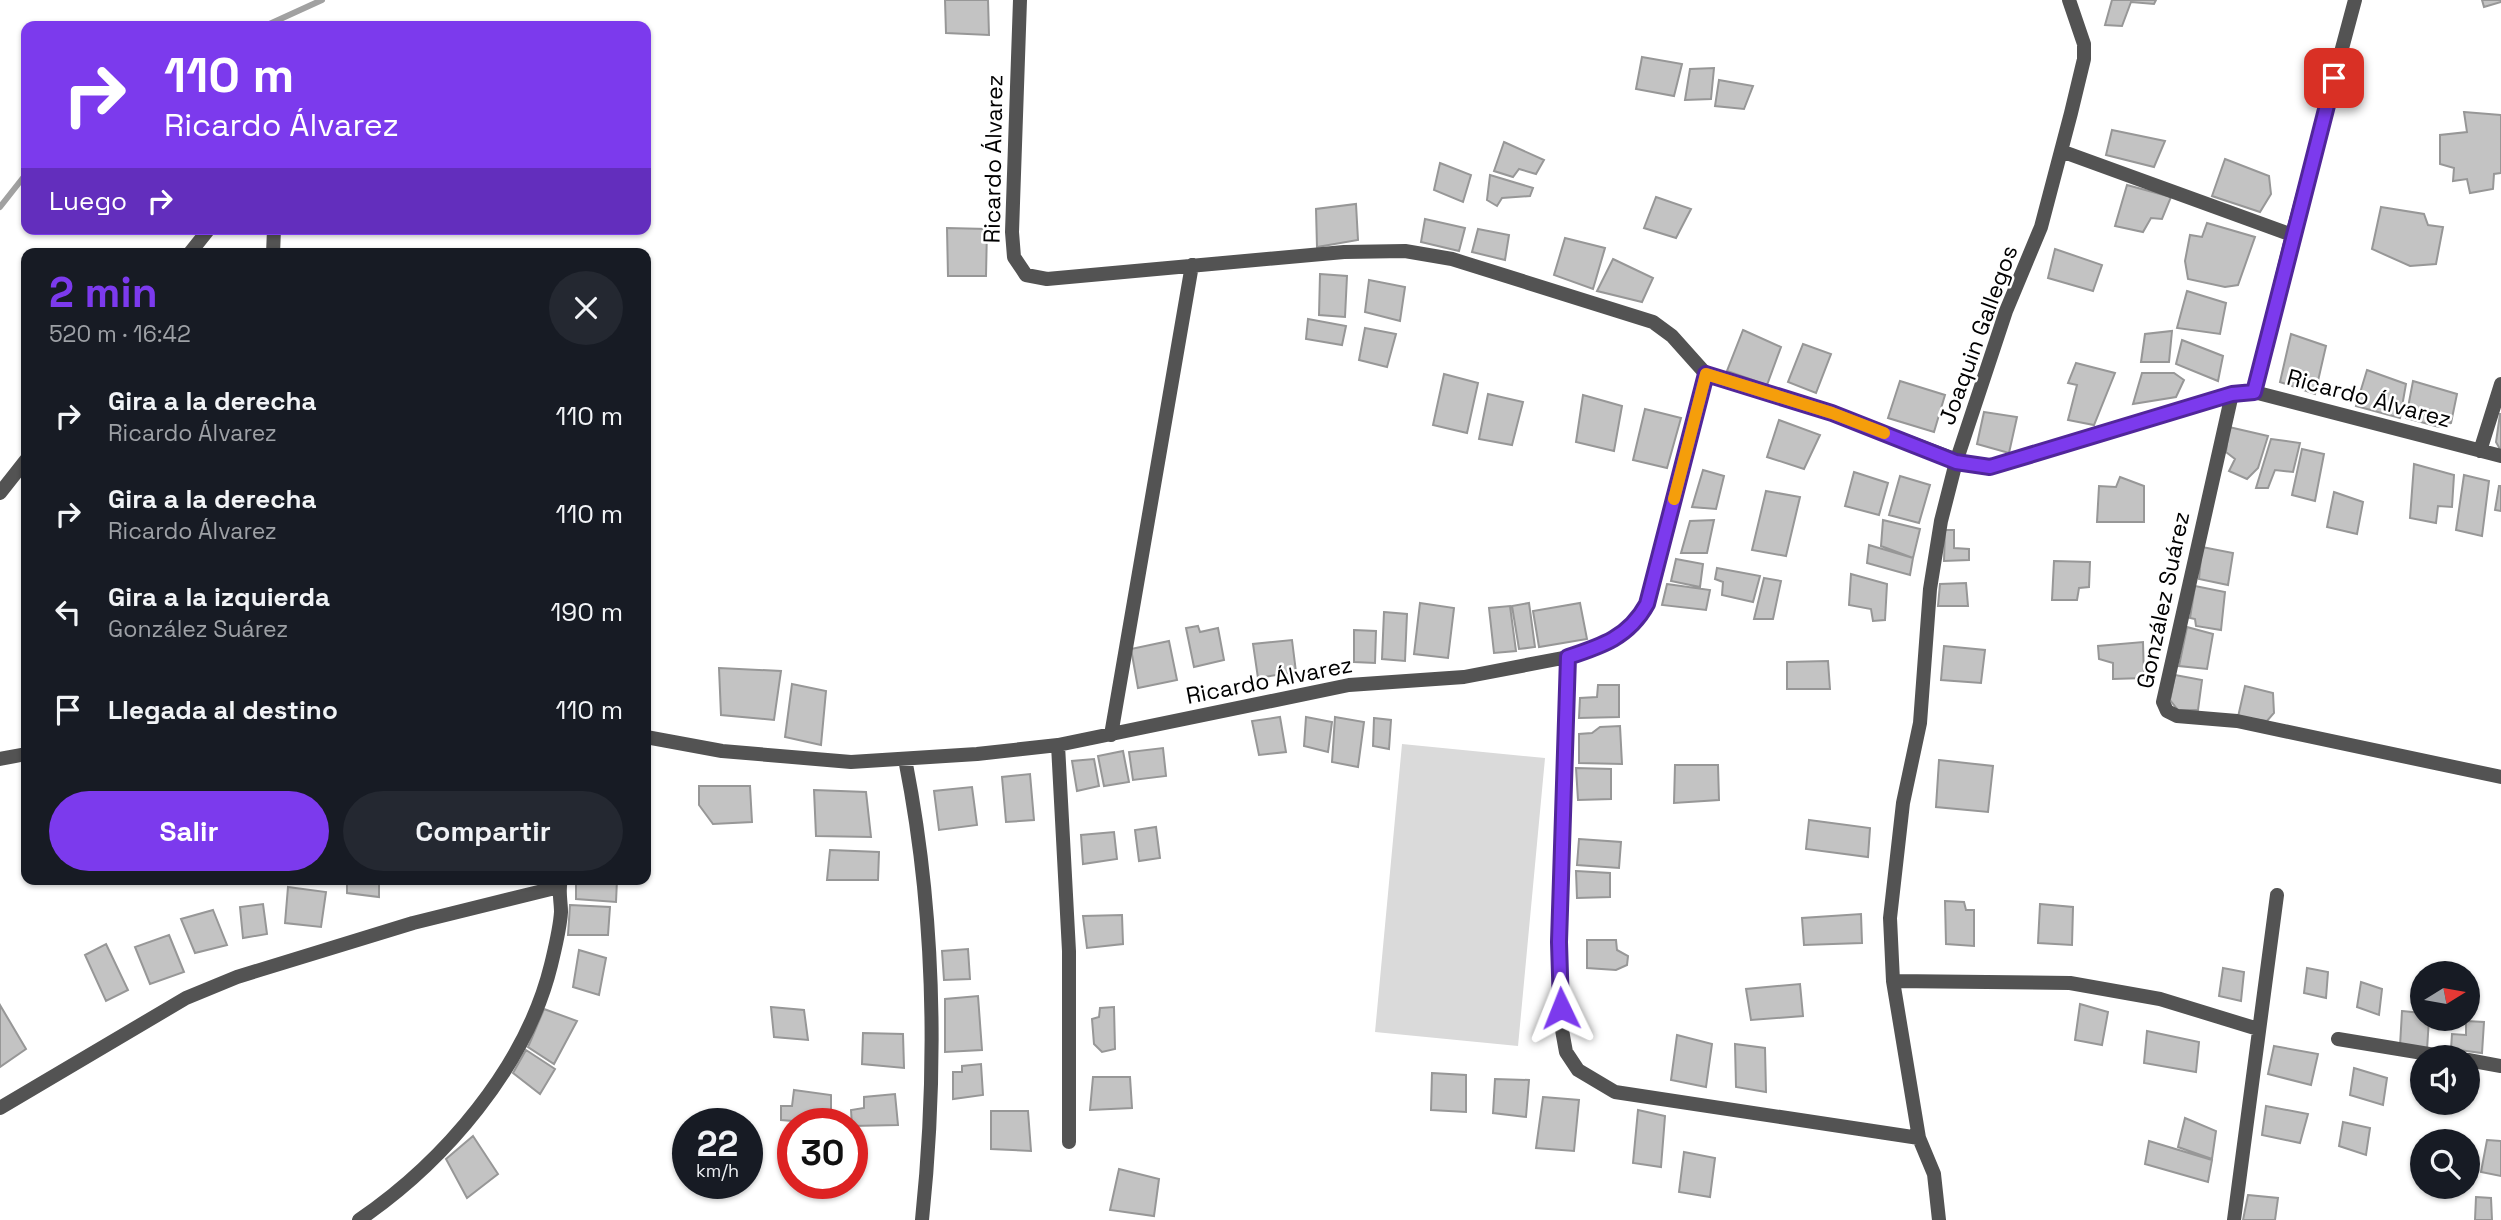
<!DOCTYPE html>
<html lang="es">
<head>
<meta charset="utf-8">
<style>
  :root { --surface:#171b24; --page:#242831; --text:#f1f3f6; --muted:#9ea1a6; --accent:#7c3aed }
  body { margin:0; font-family:"Space Grotesk",sans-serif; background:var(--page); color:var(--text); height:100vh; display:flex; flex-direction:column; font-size:26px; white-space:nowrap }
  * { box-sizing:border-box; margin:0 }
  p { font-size:23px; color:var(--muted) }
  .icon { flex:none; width:38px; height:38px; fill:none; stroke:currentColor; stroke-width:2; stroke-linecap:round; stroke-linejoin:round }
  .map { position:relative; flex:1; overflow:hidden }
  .side { position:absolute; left:21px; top:248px; width:630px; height:637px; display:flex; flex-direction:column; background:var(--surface); border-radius:14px; box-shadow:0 2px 5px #0004 }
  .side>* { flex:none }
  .top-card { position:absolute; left:21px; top:21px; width:630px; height:214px; border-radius:14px; box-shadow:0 2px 5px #0004; background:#7c3aed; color:#fff; overflow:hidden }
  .needle { width:46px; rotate:79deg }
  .tools { position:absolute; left:2410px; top:961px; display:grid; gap:14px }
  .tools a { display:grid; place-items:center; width:70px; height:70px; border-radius:50%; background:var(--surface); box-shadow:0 2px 5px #0004; font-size:35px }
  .speed { position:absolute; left:672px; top:1108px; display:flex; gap:14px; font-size:35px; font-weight:700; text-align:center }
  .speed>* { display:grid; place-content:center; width:91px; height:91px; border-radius:50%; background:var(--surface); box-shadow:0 2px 5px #0004; line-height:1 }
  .speed small { font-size:18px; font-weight:400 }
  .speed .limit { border:10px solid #d22; background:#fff; color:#111 }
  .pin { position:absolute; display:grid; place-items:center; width:60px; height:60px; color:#fff; margin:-30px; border-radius:14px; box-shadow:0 4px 10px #0006 }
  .me { position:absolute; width:77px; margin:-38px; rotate:358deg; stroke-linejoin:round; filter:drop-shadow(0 0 5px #0008) }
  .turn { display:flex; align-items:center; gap:24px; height:147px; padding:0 28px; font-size:32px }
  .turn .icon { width:91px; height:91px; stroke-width:2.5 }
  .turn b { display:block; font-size:49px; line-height:60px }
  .then { display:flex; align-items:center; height:66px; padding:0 28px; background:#0003; gap:14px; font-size:26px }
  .round { display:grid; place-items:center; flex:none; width:74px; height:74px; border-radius:37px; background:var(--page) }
  .headline { display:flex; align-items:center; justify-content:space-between; height:119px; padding:0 28px }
  h1 { font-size:42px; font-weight:700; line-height:52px; color:var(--accent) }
  .cta { display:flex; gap:14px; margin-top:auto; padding:14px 28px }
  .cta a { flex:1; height:80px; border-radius:42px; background:var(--accent); color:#fff; font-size:28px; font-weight:700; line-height:80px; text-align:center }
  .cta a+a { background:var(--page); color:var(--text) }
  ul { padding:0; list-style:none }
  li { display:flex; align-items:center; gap:21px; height:98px; padding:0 28px }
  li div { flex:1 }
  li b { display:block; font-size:26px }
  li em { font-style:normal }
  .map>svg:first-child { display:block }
  .green { fill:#dadada }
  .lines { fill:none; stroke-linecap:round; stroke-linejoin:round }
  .stream { stroke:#a1a1a1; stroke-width:6 }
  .building { fill:#c3c3c3; stroke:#979797; stroke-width:2 }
  .street { stroke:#535353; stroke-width:14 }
  .route-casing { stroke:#51269a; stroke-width:18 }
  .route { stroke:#7c3aed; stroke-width:12 }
  .slow { stroke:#f59e0b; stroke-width:12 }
  .labels { text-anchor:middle; stroke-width:5; stroke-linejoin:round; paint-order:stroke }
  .street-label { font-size:23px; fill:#000; stroke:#fff }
</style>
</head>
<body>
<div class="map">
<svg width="2501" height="1220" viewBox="0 0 2501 1220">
  <rect width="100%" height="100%" fill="#fff"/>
  <path class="green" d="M1402,744L1545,758L1518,1046L1375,1032Z"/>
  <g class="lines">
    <path class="stream" d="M265,26L322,0
      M0,207L26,174"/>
  </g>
  <path class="building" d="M945,0H988L989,35L946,33Z
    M2112,0H2156L2154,4L2131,2L2122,26L2105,25Z
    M2482,0H2501V2L2484,7Z
    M1642,57L1682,64L1674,96L1636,89Z
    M1714,68L1711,99L1685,100L1690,69Z
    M1719,80L1753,86L1744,109L1715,106Z
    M2464,112L2501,115V173L2494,174L2493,189L2470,193L2467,179L2453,181L2454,168L2440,164V135L2467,132Z
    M2112,130L2165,141L2154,167L2106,155Z
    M1504,142L1544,160L1536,174L1519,169L1513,177L1494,171Z
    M2225,159L2269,176L2271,194L2260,212L2212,196Z
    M1440,163L1471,175L1463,202L1434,190Z
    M1490,175L1533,188L1530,196L1502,198L1497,206L1487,200Z
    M2127,185L2171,197L2162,219L2151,218L2143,232L2115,226Z
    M1656,197L1691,209L1676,238L1644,228Z
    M1356,204L1358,240L1317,247L1316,209Z
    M2381,207L2424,214L2428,225L2443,227L2436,264L2410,266L2372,249Z
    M1425,219L1465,228L1459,251L1421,242Z
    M2207,223L2255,237L2238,285L2225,287L2188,279L2185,261L2190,235L2202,237Z
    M947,228L987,229L986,276H948Z
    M1478,229L1509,235L1505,260L1472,252Z
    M1565,238L1605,248L1593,289L1554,275Z
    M2055,249L2102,265L2093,291L2048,278Z
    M1613,259L1653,278L1642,302L1597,291Z
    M1320,274L1347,276L1345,317L1319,315Z
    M1369,280L1405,287L1400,321L1365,312Z
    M2187,291L2226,303L2220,334L2177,328Z
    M1308,319L1346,326L1342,345L1306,339Z
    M1365,328L1396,334L1387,367L1359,360Z
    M1743,330L1781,347L1767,385L1727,371Z
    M2172,331L2169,362H2141L2145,334Z
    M2291,334L2326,346L2315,394L2280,382Z
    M2182,340L2223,356L2218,381L2176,364Z
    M1803,344L1831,354L1816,393L1788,382Z
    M2076,363L2115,373L2094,425L2068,420L2077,385L2068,383Z
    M2367,370L2406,384L2400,418L2356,406Z
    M2142,373H2174L2184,380L2176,397L2133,404Z
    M1444,374L1478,383L1467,433L1433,425Z
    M1900,381L1945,395L1934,432L1888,418Z
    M2413,381L2457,394L2451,423L2439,427L2406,418Z
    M1488,394L1523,402L1512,445L1479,439Z
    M1583,395L1622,406L1614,451L1576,442Z
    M1645,409L1681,418L1667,468L1633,460Z
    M1984,412L2017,417L2009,453L1977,444Z
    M2500,414H2501V451L2496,442Z
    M1779,420L1820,435L1804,469L1767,457Z
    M2229,427L2268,436L2258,468L2247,479L2229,471L2235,459L2226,452Z
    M2271,439L2300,443L2293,472L2275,470L2268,488H2256Z
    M2302,449L2324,454L2315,501L2292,495Z
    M2414,464L2454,475L2452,507L2438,506L2436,523L2410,518Z
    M1703,470L1724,476L1716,509L1692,507Z
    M1854,472L1888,483L1879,515L1845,506Z
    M2464,475L2489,481L2482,536L2456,530Z
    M1900,476L1930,485L1919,523L1889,515Z
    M2120,477L2144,486V522H2097L2099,486L2116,487Z
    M2499,486H2501V511L2495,510Z
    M1766,491L1800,497L1786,556L1752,550Z
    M2334,492L2363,502L2357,534L2327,527Z
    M1714,520L1707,553H1681L1690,521Z
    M1883,520L1920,529L1913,558L1881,546Z
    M1945,530H1954V548L1969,549V560L1944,561Z
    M1869,545L1913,558L1910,575L1867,563Z
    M2202,547L2233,553L2228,585L2199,579Z
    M1676,559L1703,564L1700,587L1671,581Z
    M2054,561L2090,562L2089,587L2079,588L2077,600H2052Z
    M1717,568L1760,576L1753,602L1722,595L1723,582L1715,579Z
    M1851,574L1887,584L1885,620L1873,621L1871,609L1849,605Z
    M1764,578L1781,581L1773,619H1754Z
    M1966,583L1968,606H1938L1940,584Z
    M1667,584L1710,590L1706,610L1662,605Z
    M2195,586L2225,592L2221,630L2196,626L2195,619L2190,618Z
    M1420,603L1454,608L1448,658L1414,654Z
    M1529,603L1535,647L1519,649L1512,606Z
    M1580,603L1587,639L1539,647L1533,611Z
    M1510,606L1516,651L1494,653L1489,608Z
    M1384,612L1407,614L1405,661L1382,659Z
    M1198,626L1200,632L1218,628L1224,660L1194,667L1186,628Z
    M2187,627L2213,634L2207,669L2179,666Z
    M1354,630L1376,631L1375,663L1354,662Z
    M1292,640L1296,672L1258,678L1253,644Z
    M1169,641L1177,680L1138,688L1131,649Z
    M2143,642L2144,678L2113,679V663L2099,659L2098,646Z
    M1944,646L1985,650L1981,683L1941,680Z
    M1828,661L1830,689H1787V662Z
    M719,668L781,671L774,720L721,715Z
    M2175,675L2202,680L2198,710H2178L2170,700Z
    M792,684L826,691L821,745L785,737Z
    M1598,685H1619V717L1579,718L1580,698L1597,697Z
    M2245,686L2273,693L2274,713L2267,721L2238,717Z
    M1280,717L1286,752L1259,755L1252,721Z
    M1306,717L1332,722L1328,752L1304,746Z
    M1335,717L1364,722L1358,767L1332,762Z
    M1374,718L1391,720L1389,749L1373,746Z
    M1620,726L1622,764L1579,763V734L1592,733L1600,727Z
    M1163,748L1166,776L1133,780L1129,752Z
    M1123,751L1129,782L1104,786L1098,756Z
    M1094,759L1099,786L1077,791L1072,761Z
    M1939,760L1993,766L1988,812L1936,807Z
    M1675,765H1718L1719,800L1674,803Z
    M1576,768L1611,769V799L1578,800Z
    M1030,774L1034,820L1006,822L1002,777Z
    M699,786H750L752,822L713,824L699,805Z
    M972,787L977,825L939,830L934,791Z
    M814,790L866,792L871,837L816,836Z
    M1809,820L1870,828L1868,857L1806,849Z
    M1156,827L1160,858L1139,861L1135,830Z
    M1114,832L1117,859L1083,864L1081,835Z
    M1579,839L1621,842L1619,868L1577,865Z
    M830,850L879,852L878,880H827Z
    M1576,871L1610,873V897L1577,898Z
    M347,880H379V897L347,893Z
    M576,880H617L616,902L576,899Z
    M288,887L326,892L321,927L285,923Z
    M1945,901L1964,902L1966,910H1974V946L1946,944Z
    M263,904L267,934L243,938L240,907Z
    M2040,904L2073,907L2072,945L2038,943Z
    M570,905L610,907L608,935H568Z
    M213,910L227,945L195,953L181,919Z
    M1861,914L1862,943L1804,945L1802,918Z
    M1122,915L1123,944L1087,948L1083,916Z
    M169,935L184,972L150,984L135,947Z
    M1587,940H1616L1617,950L1628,956L1627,965L1616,970L1587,968Z
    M106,944L128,990L106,1001L85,955Z
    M968,949L970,979L944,980L942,951Z
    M579,950L606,958L599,995L573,987Z
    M2223,968L2244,972L2241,1001L2219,996Z
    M2307,968L2328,972L2326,998L2304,993Z
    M2361,982L2382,989L2379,1015L2357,1007Z
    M1800,984L1803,1016L1751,1020L1746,989Z
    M978,996L982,1050L945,1052V999Z
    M2080,1004L2108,1012L2102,1045L2075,1040Z
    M0,1005L26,1049L0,1067Z
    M771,1007L804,1010L808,1040L774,1037Z
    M1114,1007L1115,1049L1102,1052L1094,1044L1092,1019L1099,1017L1100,1008Z
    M544,1009L577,1021L554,1064L528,1047Z
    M2402,1011L2422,1013V1018H2429L2427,1050L2400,1046Z
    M2466,1021L2484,1022L2482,1053L2451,1049L2452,1034L2466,1035Z
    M2147,1031L2199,1042L2196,1072L2144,1063Z
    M863,1033L903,1034L904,1068L862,1064Z
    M1677,1035L1712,1044L1706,1087L1671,1080Z
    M1735,1044L1765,1048L1766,1092L1736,1087Z
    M2274,1046L2318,1054L2311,1085L2268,1074Z
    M526,1050L555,1069L540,1094L513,1073Z
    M981,1064L983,1095L953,1099V1072H962V1066Z
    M2354,1068L2387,1078L2383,1105L2350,1095Z
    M1432,1073L1466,1075V1112L1431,1110Z
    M1093,1077H1130L1132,1108L1090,1110Z
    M1495,1079L1529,1080L1526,1117L1493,1113Z
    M794,1090L831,1095V1124L781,1120V1106H792Z
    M895,1094L898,1125L852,1126L851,1110L864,1108V1097Z
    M1543,1097L1579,1100L1574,1151L1536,1148Z
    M2266,1106L2308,1114L2300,1143L2262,1135Z
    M1638,1110L1665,1116L1661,1167L1633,1163Z
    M991,1111H1028L1031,1151L991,1149Z
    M2185,1118L2216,1131L2212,1159L2178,1147Z
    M2343,1122L2370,1128L2366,1155L2339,1146Z
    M473,1136L498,1174L467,1198L446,1159Z
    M2487,1140L2501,1141V1176L2481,1172Z
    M2149,1141L2212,1160L2208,1182L2145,1164Z
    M1684,1152L1715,1158L1710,1197L1679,1192Z
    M1119,1169L1159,1179L1154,1216L1110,1210Z
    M2248,1195L2278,1198L2275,1220H2243Z
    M2476,1197L2491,1198L2492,1220H2475Z"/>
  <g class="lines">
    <path class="street" d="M1020,0L1012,232L1014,257L1026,275L1047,279L1344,252L1405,251L1452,259L1653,322L1672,336L1706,374L1832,413L1973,466L1990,467L2232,394L2254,392L2501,456
      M2061,151L2292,235
      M189,254L209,229
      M273,254L274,229
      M2254,392L2292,235L2355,0
      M2232,394L2163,702L2167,711L2177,716L2237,721L2501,777
      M2480,451L2501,384
      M0,493L26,460
      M1568,657L1559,942L1562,1030L1566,1052L1578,1070L1615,1092L1919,1138
      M1111,735L1192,265
      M646,737L722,751L851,762L977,754L1058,745L1349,685L1464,677L1568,657L1619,637L1639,618L1647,604L1706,374
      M1058,745L1069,951V1142
      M0,759L26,754
      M905,759C935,910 938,1066 922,1220
      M1893,981L2070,983L2160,999L2258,1029
      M2338,1039L2447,1057
      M2468,1060L2501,1066
      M0,1108L186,998L237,977L413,923L559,887
      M359,1220C444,1162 526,1067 551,965C555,948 560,929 561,912C561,901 558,891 561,880
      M1939,1220L1934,1174L1919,1138L1893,981L1890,918L1903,803L1920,723L1930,589L1941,521L1956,462L2006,311L2041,227L2071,113L2084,59V44L2069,0
      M2234,1220L2277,895"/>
  </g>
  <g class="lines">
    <g class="route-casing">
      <path id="route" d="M1561,1008L1559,942L1568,657C1602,646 1629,637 1647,604L1706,374L1832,413L1956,462L1990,467L2232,394L2254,392L2334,78"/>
    </g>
    <use href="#route" class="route"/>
    <path class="slow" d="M1674,499L1706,374L1832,413L1884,433"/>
  </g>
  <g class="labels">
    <g class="street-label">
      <text transform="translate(993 159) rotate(-89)" y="8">Ricardo Álvarez</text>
      <text transform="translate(1978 335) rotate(-70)" y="8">Joaquin Gallegos</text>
      <text transform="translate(2369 398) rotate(15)" y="8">Ricardo Álvarez</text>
      <text transform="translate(2163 600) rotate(-78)" y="8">González Suárez</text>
      <text transform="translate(1269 680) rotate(-11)" y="8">Ricardo Álvarez</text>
    </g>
  </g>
</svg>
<div class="tools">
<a><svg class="needle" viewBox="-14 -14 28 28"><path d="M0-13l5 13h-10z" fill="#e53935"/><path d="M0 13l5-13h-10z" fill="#9ea1a6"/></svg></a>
<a><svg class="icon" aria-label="sound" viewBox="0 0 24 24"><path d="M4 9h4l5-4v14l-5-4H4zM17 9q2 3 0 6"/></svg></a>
<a><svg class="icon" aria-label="search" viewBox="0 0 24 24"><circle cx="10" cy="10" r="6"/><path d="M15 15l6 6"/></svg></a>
</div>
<div class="speed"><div>22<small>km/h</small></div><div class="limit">30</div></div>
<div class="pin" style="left:2334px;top:78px;background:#d93025"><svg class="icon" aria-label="arrive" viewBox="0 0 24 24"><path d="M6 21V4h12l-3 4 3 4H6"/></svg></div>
<svg class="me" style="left:1561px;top:1008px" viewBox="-20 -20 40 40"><path d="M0-17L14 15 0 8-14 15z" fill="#7c3aed" stroke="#fff" stroke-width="4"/></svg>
<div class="top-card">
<div class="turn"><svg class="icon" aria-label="right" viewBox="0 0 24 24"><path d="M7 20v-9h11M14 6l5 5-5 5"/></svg><div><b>110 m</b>Ricardo Álvarez</div></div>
<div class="then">Luego<svg class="icon" aria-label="right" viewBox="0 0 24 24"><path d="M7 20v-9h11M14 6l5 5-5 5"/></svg></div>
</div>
<section class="side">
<div class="headline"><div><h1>2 min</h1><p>520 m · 16:42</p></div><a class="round"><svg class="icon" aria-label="close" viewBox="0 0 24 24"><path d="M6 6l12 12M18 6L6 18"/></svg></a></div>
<ul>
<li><svg class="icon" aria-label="right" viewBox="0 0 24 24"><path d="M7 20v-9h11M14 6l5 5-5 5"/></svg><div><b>Gira a la derecha</b><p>Ricardo Álvarez</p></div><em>110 m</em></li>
<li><svg class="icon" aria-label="right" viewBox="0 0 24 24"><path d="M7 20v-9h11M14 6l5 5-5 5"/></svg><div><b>Gira a la derecha</b><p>Ricardo Álvarez</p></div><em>110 m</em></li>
<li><svg class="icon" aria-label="left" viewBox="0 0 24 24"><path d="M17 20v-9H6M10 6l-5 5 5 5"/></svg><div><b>Gira a la izquierda</b><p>González Suárez</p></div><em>190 m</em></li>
<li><svg class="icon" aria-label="arrive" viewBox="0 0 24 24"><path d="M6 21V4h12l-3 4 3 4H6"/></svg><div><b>Llegada al destino</b></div><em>110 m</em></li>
</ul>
<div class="cta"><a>Salir</a><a>Compartir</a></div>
</section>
</div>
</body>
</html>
